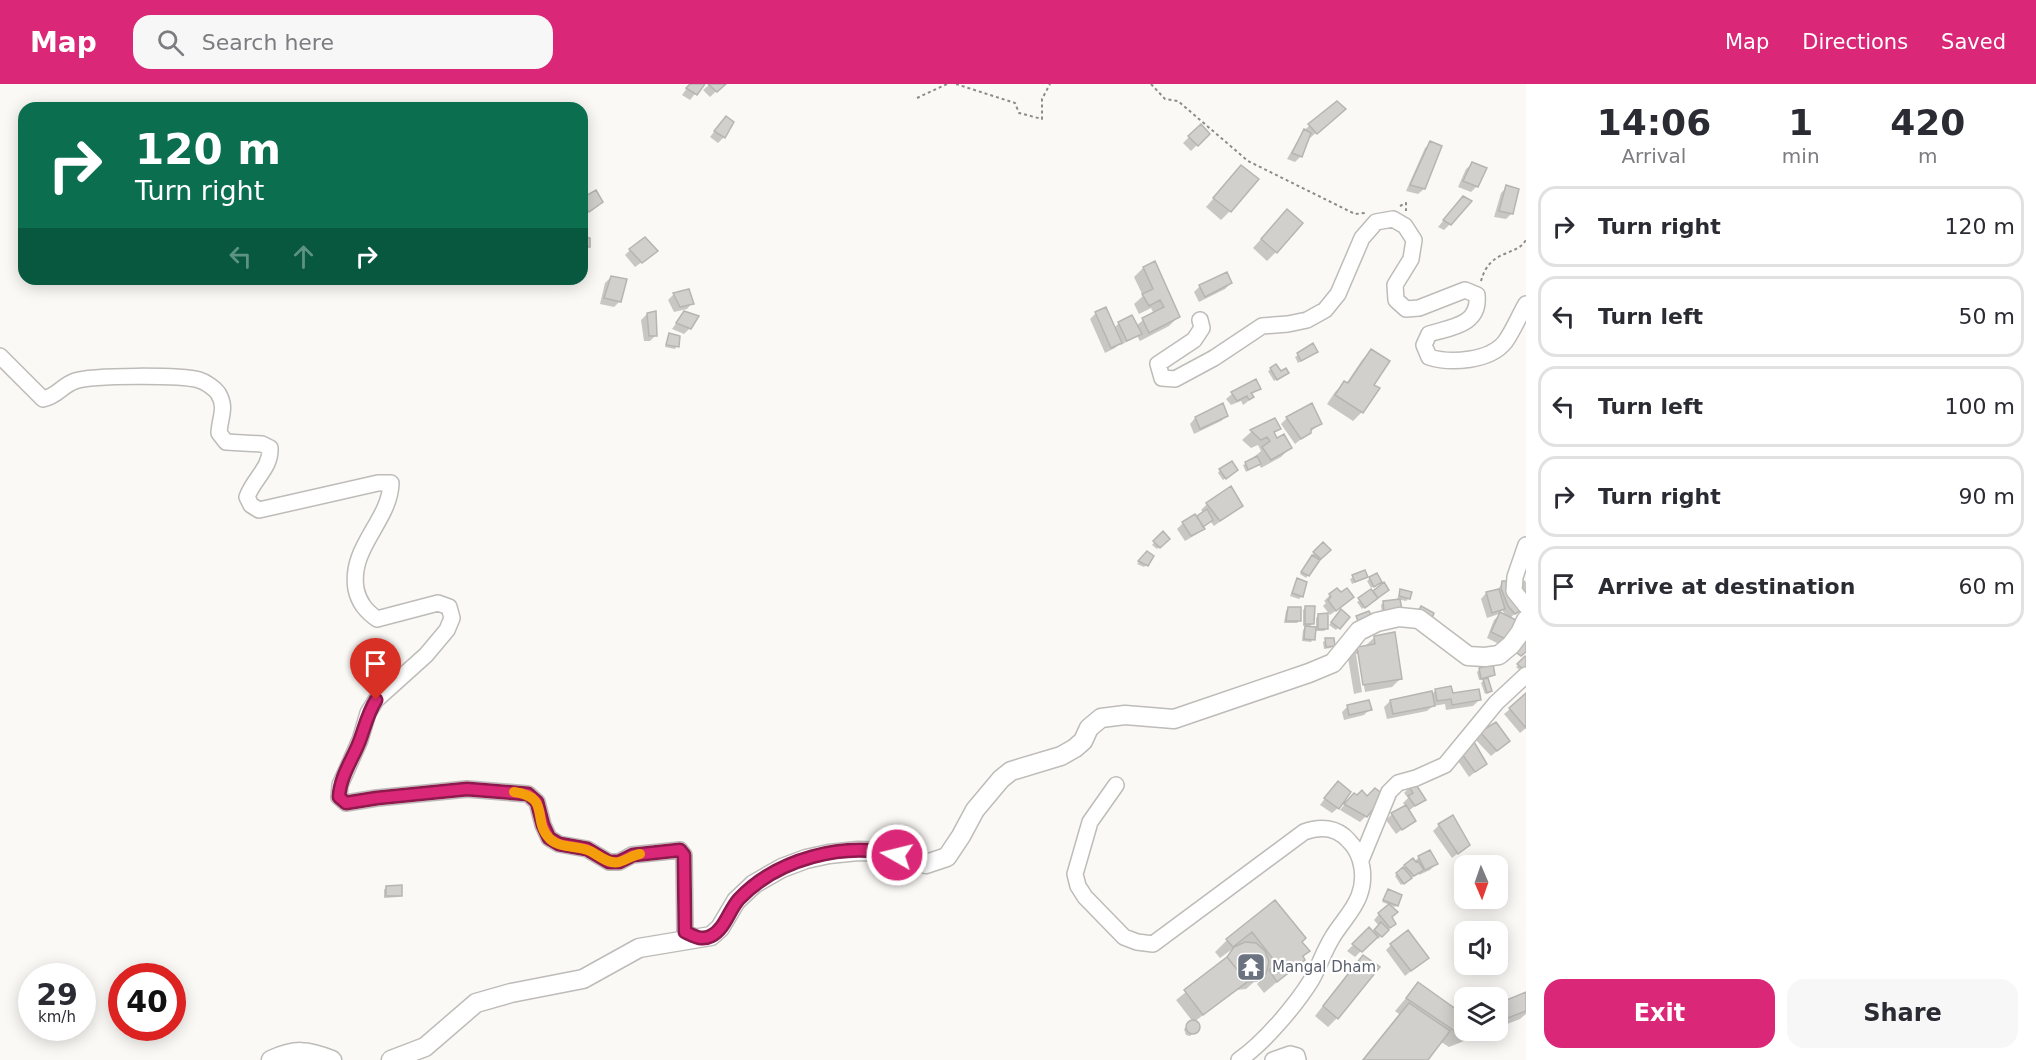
<!DOCTYPE html>
<html lang="en">
<head>
<meta charset="utf-8">
<style>
  :root { --surface:#fff; --page:#f7f7f7; --text:#2b2b33; --muted:#7c7c81; --line:#e1e1e2; --accent:#db2777 }
  body { margin:0; font-family:"DejaVu Sans",sans-serif; background:var(--page); color:var(--text); height:100vh; display:flex; flex-direction:column; font-size:22px; white-space:nowrap }
  * { box-sizing:border-box; margin:0 }
  p { font-size:20px; color:var(--muted) }
  .icon { flex:none; width:33px; height:33px; fill:none; stroke:currentColor; stroke-width:2; stroke-linecap:round; stroke-linejoin:round }
  .map { position:relative; flex:1; overflow:hidden }
  .details { display:flex; flex-direction:column; background:var(--surface); width:510px }
  .details>* { flex:none }
  .top-card { position:absolute; left:18px; top:18px; width:570px; height:183px; border-radius:18px; box-shadow:0 3px 15px #0003; background:#0b6e4f; color:#fff; overflow:hidden }
  .needle { width:39px; rotate:178deg }
  .controls { position:absolute; left:1454px; top:771px; display:grid; gap:12px }
  .controls a { display:grid; place-items:center; width:54px; height:54px; border-radius:12px; background:var(--surface); box-shadow:0 3px 15px #0003; font-size:30px }
  .speed { position:absolute; left:18px; top:879px; display:flex; gap:12px; font-size:30px; font-weight:700; text-align:center }
  .speed>* { display:grid; place-content:center; width:78px; height:78px; border-radius:50%; background:var(--surface); box-shadow:0 3px 15px #0003; line-height:1 }
  .speed small { font-size:15px; font-weight:400 }
  .speed .limit { border:9px solid #d22; background:#fff; color:#111 }
  .pin { position:absolute; display:grid; place-items:center; width:51px; height:51px; color:#fff; margin:-62px -26px; border-radius:50% 50% 50% 0; rotate:-45deg; box-shadow:0 0 6px #0007 }
  .pin .icon { rotate:45deg }
  .me { position:absolute; width:66px; margin:-33px; rotate:278deg; stroke-linejoin:round; filter:drop-shadow(0 0 4px #0008) }
  .turn { display:flex; align-items:center; gap:21px; height:126px; padding:0 18px; font-size:27px }
  .turn .icon { width:78px; height:78px; stroke-width:2.5 }
  .turn b { display:block; font-size:42px; line-height:51px }
  .lanes { display:flex; align-items:center; height:57px; padding:0 18px; background:#0003; justify-content:center; gap:30px; direction:ltr }
  .lanes .off { opacity:.35 }
  .eta { display:flex; justify-content:space-evenly; align-items:center; height:102px; text-align:center }
  .eta b { font-size:36px; font-weight:700; line-height:42px }
  .primary-button { display:flex; gap:12px; margin-top:auto; padding:12px 18px }
  .primary-button a { flex:1; height:69px; border-radius:18px; background:var(--accent); color:#fff; font-size:24px; font-weight:700; line-height:69px; text-align:center }
  .primary-button a+a { background:var(--page); color:var(--text) }
  ul { padding:0; list-style:none }
  li { display:flex; align-items:center; gap:18px; height:81px; margin:0 12px 9px; padding:0 6px; border:3px solid var(--line); border-radius:18px }
  li div { flex:1 }
  li b { display:block; font-size:22px }
  li em { font-style:normal }
  header { display:flex; align-items:center; gap:36px; box-sizing:border-box; height:84px; padding:0 30px; background:var(--accent); color:#fff }
  header strong { font-size:28px }
  nav { display:flex; gap:33px; margin-inline-start:auto; font-size:21px }
  .search { width:420px; height:54px; background:var(--page); display:flex; align-items:center; gap:15px; box-sizing:border-box; padding:0 21px; border-radius:18px; color:var(--muted); font-size:22px }
  main { display:flex; flex:1; min-height:0 }
  .map>svg:first-child { display:block }
  .shadow { fill:#0003 }
  .building { fill:#d2d0cd; stroke:#b7b5b2; stroke-width:1.5 }
  .lines { fill:none; stroke-linecap:round; stroke-linejoin:round }
  .minor-casing { stroke:#bebcb9; stroke-width:18 }
  .tertiary-casing { stroke:#bebcb9; stroke-width:21 }
  .path { stroke:#8d8b89; stroke-width:2; stroke-dasharray:3 3; stroke-linecap:butt }
  .minor { stroke:#fff; stroke-width:15 }
  .tertiary { stroke:#fff; stroke-width:18 }
  .route-casing { stroke:#8e194d; stroke-width:15 }
  .route { stroke:#db2777; stroke-width:10 }
  .slow { stroke:#f59e0b; stroke-width:10 }
  .labels { text-anchor:middle; stroke-width:4.5; stroke-linejoin:round; paint-order:stroke }
  .worship-label { font-size:15px; fill:#5b616d; stroke:#fff; text-anchor:start }
</style>
</head>
<body>
<header>
<strong>Map</strong>
<div class="search"><svg class="icon" aria-label="search" viewBox="0 0 24 24"><circle cx="10" cy="10" r="6"/><path d="M15 15l6 6"/></svg>Search here</div>
<nav><a>Map</a><a>Directions</a><a>Saved</a></nav>
</header>
<main>
<div class="map">
<svg width="1526" height="976" viewBox="0 0 1526 976">
  <rect width="100%" height="100%" fill="#fbf9f6"/>
  <path class="shadow" d="M690,0H703L690,16L682,11Z
    M710,0H724L710,13L703,6Z
    M1337,19L1338,30L1310,54L1308,52L1301,72L1295,78L1287,75L1303,47Z
    M720,40L724,53L718,59L710,53Z
    M1208,50L1191,67L1183,59L1189,53Z
    M1431,59L1424,105L1418,110L1406,107L1425,64Z
    M1472,80L1477,102L1471,108L1458,103L1466,85Z
    M1241,83L1230,127L1221,136L1206,123Z
    M1507,103L1511,130L1506,135L1494,133L1501,109Z
    M582,115L595,123L582,132Z
    M1458,119L1450,140L1444,146L1438,143Z
    M1278,136L1276,168L1267,177L1253,164Z
    M630,166L650,172L635,183L625,171Z
    M1143,184L1178,233L1169,242L1140,257L1137,252L1121,261L1120,259L1115,264L1105,269L1090,235L1096,229L1114,244L1119,239L1136,242L1143,236L1154,230L1151,224L1139,230L1134,220L1143,212L1134,193Z
    M611,193L620,217L614,223L600,220L605,199Z
    M1231,199L1225,205L1199,218L1194,208L1200,202Z
    M674,210L692,219L687,225L674,228L668,216Z
    M684,228L690,244L684,250L672,245Z
    M647,230L656,251L650,257H644L641,236Z
    M669,251L677,262L675,265L665,263Z
    M1371,267L1372,301L1378,305L1362,328L1353,337L1327,320L1335,308L1344,299L1346,300L1362,276Z
    M1313,270L1298,279L1295,273L1298,271Z
    M1271,285L1280,289H1287L1274,297L1268,287Z
    M1255,297L1259,305L1251,311L1252,313L1246,319L1243,321L1241,317L1231,321L1226,315L1232,310Z
    M1222,321L1227,332L1221,337L1194,350L1190,340L1195,334Z
    M1287,334L1320,340L1295,360L1281,340Z
    M1274,336L1279,344L1273,350L1276,356L1290,364L1281,373L1261,384L1259,380L1246,388L1243,381L1255,375L1254,373L1261,367L1258,361L1251,364L1242,356L1251,348Z
    M1220,386L1233,389L1223,396L1218,389Z
    M1207,420L1241,422L1214,442L1210,437L1202,443L1203,445L1197,450L1185,457L1177,445L1183,439L1204,429L1201,426Z
    M1163,449L1168,455L1157,465L1152,461Z
    M1323,460L1329,466L1317,476L1306,494L1300,490L1312,471Z
    M1147,469L1146,481L1144,483L1137,480Z
    M1364,488L1363,495L1352,500L1350,495Z
    M1370,494L1378,500L1371,504L1367,497Z
    M1297,496L1302,512L1299,515L1290,512Z
    M1524,496L1526,498V513L1513,509Z
    M1503,498L1519,526L1509,535L1518,539L1503,562L1487,554L1494,536L1500,530L1508,534L1502,526L1499,530L1487,534L1481,515L1486,509L1497,507Z
    M1384,500L1385,508L1362,525L1357,518Z
    M1401,507L1409,514L1406,517L1397,515Z
    M1340,510L1346,519L1330,531L1323,522L1326,519L1324,517L1330,511Z
    M1383,519L1400,525L1382,529L1381,521Z
    M1306,523L1313,539L1308,544L1316,545V534L1319,531L1327,544L1324,547H1314L1313,555L1311,558L1302,557L1303,546L1307,542H1303V526Z
    M1288,525L1299,537L1297,539H1284L1286,527Z
    M1341,527L1348,533L1336,546L1329,541Z
    M1375,553L1401,594L1392,603L1365,608L1359,570H1356L1362,608L1354,610L1348,574L1357,565L1365,562Z
    M1326,556L1333,561L1331,564L1324,565L1323,558Z
    M1525,574L1526,575L1522,588L1516,583Z
    M1480,585L1494,590L1486,594L1490,606L1485,610L1481,599L1486,594L1479,596L1477,588Z
    M1436,606L1479,616L1473,622L1446,626L1445,620L1433,622L1427,627L1387,635L1384,623L1390,617L1431,611Z
    M1348,622L1370,625L1364,631L1344,636L1342,628Z
    M1510,625L1526,644L1520,649L1504,630Z
    M1496,640L1502,663L1491,672L1475,655Z
    M1461,669L1485,680L1469,693L1456,674Z
    M1410,703L1424,716L1408,727L1414,736L1396,750L1386,736L1392,730L1406,723L1403,719L1408,714L1404,709Z
    M1332,705L1338,724L1332,729L1320,721Z
    M1367,714L1366,732L1360,738L1340,726L1348,716Z
    M1439,741L1462,766L1452,774L1433,747Z
    M1419,773L1436,780L1430,786L1419,791V789L1401,801L1395,792L1405,782L1414,778Z
    M386,803L401,811L398,813L384,814V806Z
    M1388,807L1397,821L1395,823L1382,818Z
    M1275,818L1308,867L1302,873L1304,875L1264,909L1257,900L1265,892L1263,890L1246,905L1236,906L1194,938L1198,943L1197,947L1190,952L1186,951L1184,945L1193,938L1176,916L1222,879L1232,867L1231,866L1220,874L1215,868L1227,856Z
    M1379,830L1390,834L1394,840L1378,855L1376,852L1355,873L1347,867L1369,845L1373,849L1379,842L1374,836Z
    M1391,861L1427,874L1405,892L1386,866Z
    M1354,882L1337,934L1328,943L1315,932Z
    M1418,900L1460,929L1464,925V946H1492L1449,963L1441,958L1427,976H1362L1399,930L1395,927Z
    M1526,910V930L1520,935L1497,944V922Z"/>
  <path class="building" d="M690,0H705L697,11L686,4Z
    M708,0H726L717,8Z
    M1337,17L1346,25L1317,50L1308,40Z
    M726,32L734,38L725,54L714,47Z
    M1201,40L1210,50L1198,62L1188,52Z
    M1304,45L1311,49L1302,73L1292,69Z
    M1430,57L1442,62L1425,105L1410,101Z
    M1472,78L1487,84L1478,103L1463,97Z
    M1241,81L1259,95L1231,128L1213,114Z
    M1506,101L1519,105L1513,130L1499,127Z
    M596,106L603,118L589,128L582,118V114Z
    M1463,112L1472,117L1451,141L1443,136Z
    M1287,125L1303,139L1277,169L1261,155Z
    M582,152L590,154V163H582Z
    M645,153L658,167L642,179L629,165Z
    M1155,177L1180,233L1149,249L1142,234L1164,223L1160,216L1149,222L1142,210L1153,205L1143,183Z
    M1227,188L1232,199L1205,213L1199,201Z
    M611,192L627,195L621,218L604,214Z
    M689,205L694,220L680,223L673,209Z
    M1106,223L1122,259L1111,264L1095,228Z
    M656,227L657,252H649L647,229Z
    M684,227L699,232L691,245L676,239Z
    M1132,231L1142,250L1127,257L1118,238Z
    M669,249L680,252L679,263L666,261Z
    M1313,259L1318,268L1301,277L1297,269Z
    M1371,265L1390,277L1374,301L1380,304L1363,329L1335,311L1344,297L1348,299Z
    M1276,280L1281,287L1286,284L1289,289L1277,296L1270,284Z
    M1256,295L1261,305L1251,309L1254,313L1249,316L1247,312L1237,317L1231,308Z
    M1223,319L1228,332L1200,345L1195,333Z
    M1312,319L1322,340L1311,345V349L1301,355L1286,333Z
    M1275,334L1281,345L1274,348L1277,354L1284,350L1292,364L1271,376L1262,363L1270,357L1267,353L1261,356L1250,346Z
    M1257,372L1261,380L1248,386L1245,378Z
    M1232,377L1238,386L1226,395L1219,385Z
    M1231,402L1243,422L1220,437L1206,419Z
    M1207,425L1213,436L1203,443L1197,432Z
    M1195,430L1205,445L1191,452L1182,438Z
    M1163,447L1170,455L1160,464L1153,457Z
    M1323,458L1331,466L1321,475L1313,468Z
    M1147,467L1154,472L1148,482L1138,477Z
    M1312,471L1320,476L1309,492L1301,488Z
    M1365,486L1368,493L1355,498L1352,491Z
    M1377,489L1382,498L1374,503L1369,493Z
    M1297,494L1307,498L1303,513L1292,509Z
    M1502,497H1509L1522,526L1515,530L1508,522L1501,504Z
    M1384,498L1389,506L1378,514L1373,507Z
    M1337,504L1341,508L1347,504L1354,513L1336,527L1328,516L1331,513L1329,510Z
    M1371,505L1378,514L1365,524L1358,514Z
    M1400,505L1412,508L1410,515L1399,512Z
    M1499,505L1505,525L1492,529L1486,508Z
    M1400,515L1402,526L1384,528L1383,517Z
    M1305,522H1315L1314,540H1305Z
    M1421,522L1434,529L1431,537L1417,530Z
    M1288,523H1301V537H1286Z
    M1341,525L1350,533L1340,545L1331,538Z
    M1369,527L1374,536L1360,542L1356,532Z
    M1500,528L1520,538L1510,557L1491,548Z
    M1328,529V545H1318V530Z
    M1305,542L1316,543L1315,556L1304,555Z
    M1395,548L1402,595L1363,601L1357,563L1375,560L1374,552Z
    M1526,553V568L1521,572L1517,569Z
    M1325,554H1334L1335,562L1326,563Z
    M1525,572L1526,573V587L1517,580Z
    M1493,580L1495,591L1481,595L1479,584Z
    M1488,594L1492,607L1487,609L1483,595Z
    M1451,602L1453,609L1479,605L1481,616L1452,621L1451,615L1437,617L1435,605Z
    M1432,607L1435,622L1393,630L1390,616Z
    M1526,609V644L1509,624Z
    M1369,616L1372,626L1349,631L1347,621Z
    M1496,638L1510,657L1497,667L1480,648Z
    M1474,658L1487,680L1475,688L1460,667Z
    M1338,697L1351,708L1339,725L1324,714Z
    M1415,699L1426,716L1415,722L1408,712L1413,709L1409,702Z
    M1375,704L1384,711L1367,733L1344,720L1354,709L1357,711L1362,706L1367,712Z
    M1406,721L1416,737L1402,746L1391,729Z
    M1453,731L1470,761L1458,770L1438,740Z
    M1430,766L1438,780L1425,786L1418,772Z
    M1413,774L1416,778L1418,777L1424,786L1414,792L1404,781Z
    M1403,783L1412,794L1404,800L1396,789Z
    M402,801V812H386V802Z
    M1388,805L1402,811L1398,822L1383,816Z
    M1275,816L1306,854L1302,858L1310,867L1303,872L1305,876L1277,898L1269,886L1277,880L1252,848L1233,863L1226,855Z
    M1389,820L1398,828L1392,833L1396,840L1390,844L1378,829Z
    M1381,838L1389,846L1382,853L1374,846Z
    M1369,843L1378,853L1362,868L1352,860Z
    M1408,846L1429,874L1411,887L1390,860Z
    M1245,858L1256,859L1265,867L1269,878L1266,889L1257,897L1247,898L1227,873L1234,863Z
    M1363,871L1380,883L1338,935L1323,922Z
    M1227,873L1247,898L1203,931L1184,906Z
    M1418,898L1460,928L1464,923V946H1475L1462,952L1406,914Z
    M1526,908V927L1497,938V920Z
    M1409,919L1450,947L1428,976H1363Z
    M1186 943a7 7 0 1 1 14 0a7 7 0 1 1-14 0Z"/>
  <g class="lines">
    <g class="minor-casing">
      <path id="minor" d="M1200,236L1202,244L1194,256L1158,280L1162,294L1175,295L1214,274L1262,242L1288,240L1307,236L1325,226L1338,210L1362,154L1376,138L1393,135L1405,142L1414,156L1411,175L1395,201L1396,216L1406,225L1419,224L1465,206L1477,211C1480,241 1452,243 1429,250L1424,261L1429,273C1451,280 1490,277 1505,258C1513,247 1519,232 1526,220
        M0,272L43,315C58,312 61,302 75,297C92,291 181,291 199,296C206,298 214,304 218,309C227,324 220,332 219,349L226,358L262,360L270,364C271,384 254,394 247,413L251,421L259,426L378,399H391C390,437 349,463 356,505C359,519 366,527 377,535L438,519L449,523L452,534L447,546L426,571L376,616L368,629L360,656L340,701L339,713L346,719L377,714L467,705L528,710L537,718L543,741L549,754L559,760L587,765L609,778H619L632,771L680,766L684,771L685,848L697,854
        M1526,461L1515,493L1514,507L1526,522
        M1116,701L1090,738L1075,790L1078,802L1085,813L1124,853L1137,858L1153,860L1304,748C1320,742 1337,743 1349,757C1363,771 1366,794 1359,812C1353,828 1340,840 1332,854C1324,867 1319,882 1312,895C1296,921 1264,959 1239,976
        M1361,776L1389,708L1398,699L1416,694L1445,681L1496,619L1526,591
        M1273,976L1290,970L1297,972L1298,976"/>
    </g>
    <g class="tertiary-casing">
      <path id="tertiary" d="M271,976C295,965 307,966 332,976
        M391,976L425,963L476,919L511,909L583,895L639,864L711,852L720,844L736,817L754,800L782,784L806,775L829,770L858,767L884,768L926,780L947,773L961,752L975,726L1001,695L1011,687L1061,672L1075,664L1083,657L1089,644L1101,634L1125,631L1174,635L1309,589L1333,579L1359,547L1377,538L1399,533L1419,535L1468,572L1485,573L1499,571L1511,561L1520,549L1526,536"/>
    </g>
    <path class="path" d="M956,0L1015,19L1019,29L1042,35V15L1050,0
      M1151,0L1165,15L1178,17L1248,77L1355,130L1365,129
      M917,14L947,0
      M1400,122L1406,119V127
      M1481,197C1490,164 1516,173 1526,156"/>
    <use href="#minor" class="minor"/>
    <use href="#tertiary" class="tertiary"/>
  </g>
  <g class="lines">
    <g class="route-casing">
      <path id="route" d="M376,616C368,629 365,642 360,656C353,675 340,692 339,713L346,719L377,714L467,705L528,710L537,718L543,741L549,754L559,760L587,765L609,778H619L633,771L680,766L684,771L685,848C694,852 701,857 711,852C725,845 729,826 739,815C777,775 844,757 897,771"/>
    </g>
    <use href="#route" class="route"/>
    <path class="slow" d="M514,708C552,713 531,736 550,755C561,765 578,761 590,767C598,771 609,781 619,778C627,776 632,771 640,770"/>
  </g>
  <defs>
    <g id="temple-square" transform="scale(1.5)"><rect x="-9" y="-9" width="18" height="18" rx="4" fill="#6b7280" stroke="#fff"/><path d="M0-6L5-2H3V0L6.5 2.5H4V6H1.5V3h-3V6H-4V2.5H-6.5L-3 0V-2H-5Z" fill="#fff"/></g>
  </defs>
  <g fill-rule="evenodd">
    <use href="#temple-square" x="1251" y="883"/>
  </g>
  <g class="labels">
    <g class="worship-label">
      <text x="1272" y="888">Mangal Dham</text>
    </g>
  </g>
</svg>
<div class="controls">
<a><svg class="needle" viewBox="-14 -14 28 28"><path d="M0-13l5 13h-10z" fill="#e53935"/><path d="M0 13l5-13h-10z" fill="#7c7c81"/></svg></a>
<a><svg class="icon" aria-label="sound" viewBox="0 0 24 24"><path d="M4 9h4l5-4v14l-5-4H4zM17 9q2 3 0 6"/></svg></a>
<a><svg class="icon" aria-label="layers" viewBox="0 0 24 24"><path d="M12 4l9 5-9 5-9-5zM3 14l9 5 9-5"/></svg></a>
</div>
<div class="speed"><div>29<small>km/h</small></div><div class="limit">40</div></div>
<div class="pin" style="left:376px;top:616px;background:#d93025"><svg class="icon" aria-label="arrive" viewBox="0 0 24 24"><path d="M6 21V4h12l-3 4 3 4H6"/></svg></div>
<svg class="me" style="left:897px;top:771px" viewBox="-20 -20 40 40"><circle r="17" fill="#db2777" stroke="#fff" stroke-width="3"/><path d="M0-11L8 9 0 5-8 9z" fill="#fff"/></svg>
<div class="top-card">
<div class="turn"><svg class="icon" aria-label="right" viewBox="0 0 24 24"><path d="M7 20v-9h11M14 6l5 5-5 5"/></svg><div><b>120 m</b>Turn right</div></div>
<div class="lanes"><svg class="icon off" aria-label="left" viewBox="0 0 24 24"><path d="M17 20v-9H6M10 6l-5 5 5 5"/></svg><svg class="icon off" aria-label="ahead" viewBox="0 0 24 24"><path d="M12 20V5M6 11l6-6 6 6"/></svg><svg class="icon" aria-label="right" viewBox="0 0 24 24"><path d="M7 20v-9h11M14 6l5 5-5 5"/></svg></div>
</div>
</div>
<section class="details">
<div class="eta">
<div><b>14:06</b><p>Arrival</p></div>
<div><b>1</b><p>min</p></div>
<div><b>420</b><p>m</p></div>
</div>
<ul>
<li><svg class="icon" aria-label="right" viewBox="0 0 24 24"><path d="M7 20v-9h11M14 6l5 5-5 5"/></svg><div><b>Turn right</b></div><em>120 m</em></li>
<li><svg class="icon" aria-label="left" viewBox="0 0 24 24"><path d="M17 20v-9H6M10 6l-5 5 5 5"/></svg><div><b>Turn left</b></div><em>50 m</em></li>
<li><svg class="icon" aria-label="left" viewBox="0 0 24 24"><path d="M17 20v-9H6M10 6l-5 5 5 5"/></svg><div><b>Turn left</b></div><em>100 m</em></li>
<li><svg class="icon" aria-label="right" viewBox="0 0 24 24"><path d="M7 20v-9h11M14 6l5 5-5 5"/></svg><div><b>Turn right</b></div><em>90 m</em></li>
<li><svg class="icon" aria-label="arrive" viewBox="0 0 24 24"><path d="M6 21V4h12l-3 4 3 4H6"/></svg><div><b>Arrive at destination</b></div><em>60 m</em></li>
</ul>
<div class="primary-button"><a>Exit</a><a>Share</a></div>
</section>
</main>
</body>
</html>
